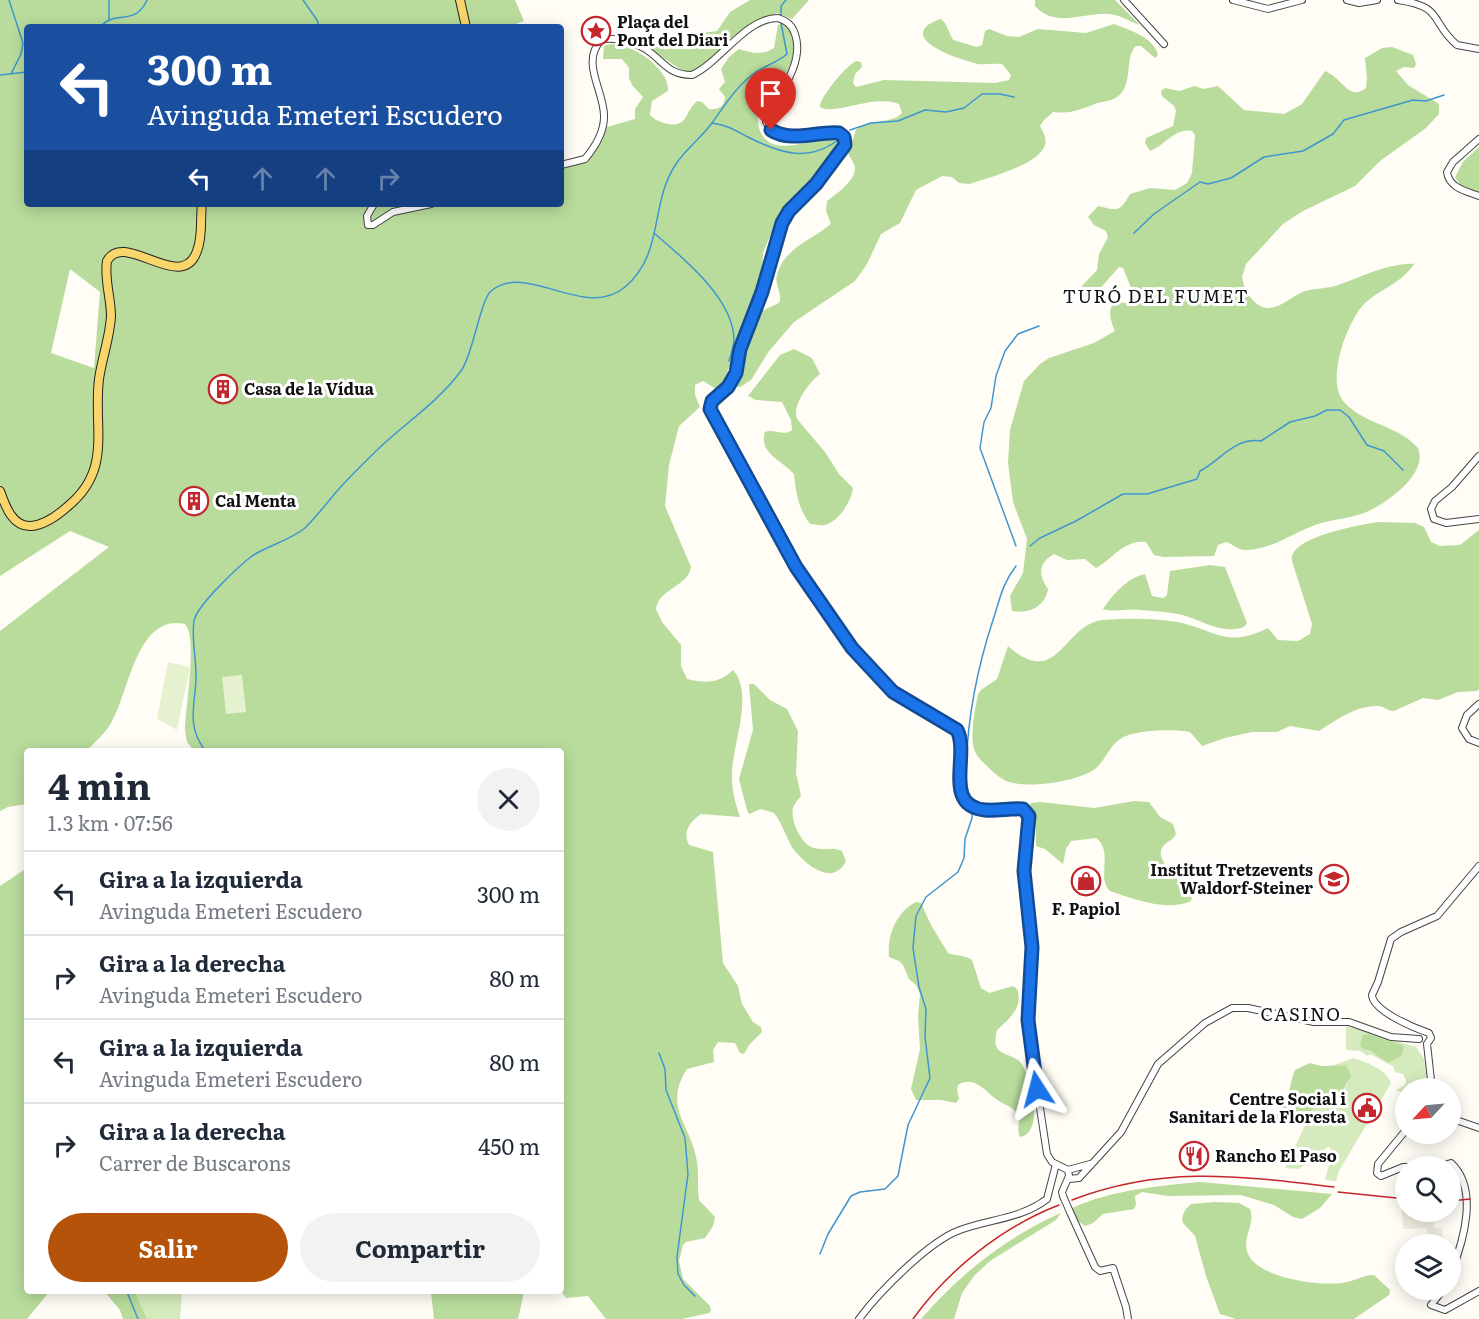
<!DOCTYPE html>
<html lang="es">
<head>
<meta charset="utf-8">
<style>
  :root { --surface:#fff; --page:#f2f2f3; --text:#1f2937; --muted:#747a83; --line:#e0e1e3; --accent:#b45309 }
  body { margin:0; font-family:Literata,serif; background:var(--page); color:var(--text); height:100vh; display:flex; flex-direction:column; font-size:22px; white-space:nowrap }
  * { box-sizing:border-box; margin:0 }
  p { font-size:20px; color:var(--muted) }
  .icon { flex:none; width:33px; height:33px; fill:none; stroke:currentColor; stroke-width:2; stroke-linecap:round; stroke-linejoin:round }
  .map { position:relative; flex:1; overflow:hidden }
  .panel { position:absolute; left:24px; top:748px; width:540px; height:546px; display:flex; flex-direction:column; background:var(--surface); border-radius:6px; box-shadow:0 3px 15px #0003 }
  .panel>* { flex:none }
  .guide { position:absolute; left:24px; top:24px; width:540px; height:183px; border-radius:6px; box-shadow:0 3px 15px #0003; background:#1a4fa0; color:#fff; overflow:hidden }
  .needle { width:39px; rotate:244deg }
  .buttons { position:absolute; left:1395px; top:1078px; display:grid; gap:12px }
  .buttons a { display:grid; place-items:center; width:66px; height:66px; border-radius:50%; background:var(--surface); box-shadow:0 3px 15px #0003; font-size:30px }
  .pin { position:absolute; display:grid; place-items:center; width:51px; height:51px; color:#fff; margin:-62px -26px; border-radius:50% 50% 50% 0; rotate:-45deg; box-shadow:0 0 6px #0007 }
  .pin .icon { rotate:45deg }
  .me { position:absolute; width:66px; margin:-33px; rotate:351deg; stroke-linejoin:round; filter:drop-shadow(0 0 4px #0008) }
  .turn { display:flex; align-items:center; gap:21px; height:126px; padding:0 24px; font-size:27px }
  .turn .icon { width:78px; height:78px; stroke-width:2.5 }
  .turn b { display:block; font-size:42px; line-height:51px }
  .lanes { display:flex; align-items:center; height:57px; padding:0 24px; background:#0003; justify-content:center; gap:30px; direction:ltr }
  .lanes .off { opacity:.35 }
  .round { display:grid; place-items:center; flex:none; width:63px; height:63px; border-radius:32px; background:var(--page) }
  .headline { display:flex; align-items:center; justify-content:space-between; height:102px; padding:0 24px }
  h1 { font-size:36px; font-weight:700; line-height:45px }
  .action { display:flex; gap:12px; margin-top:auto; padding:12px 24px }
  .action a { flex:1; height:69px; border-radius:36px; background:var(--accent); color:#fff; font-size:24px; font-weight:700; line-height:69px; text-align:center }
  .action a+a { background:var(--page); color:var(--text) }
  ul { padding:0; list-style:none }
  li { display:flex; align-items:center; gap:18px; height:84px; padding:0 24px; border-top:2px solid var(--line) }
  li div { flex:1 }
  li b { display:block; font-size:22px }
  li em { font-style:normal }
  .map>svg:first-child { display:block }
  .green { fill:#d5ebbd }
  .forest { fill:#b9dc9c; fill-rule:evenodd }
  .pitch { fill:#e6f2cf }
  .plaza { fill:#f1ede2 }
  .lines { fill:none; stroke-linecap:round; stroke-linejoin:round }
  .stream { stroke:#3f96cf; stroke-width:1.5 }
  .minor-casing { stroke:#444; stroke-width:8 }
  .major-casing { stroke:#222; stroke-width:10 }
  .minor { stroke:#fff; stroke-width:6 }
  .major { stroke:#f9d66b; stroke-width:8 }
  .rail { stroke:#c4262e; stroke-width:1.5 }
  .minor-bridge-casing { stroke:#444; stroke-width:8; stroke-linecap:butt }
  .minor-bridge { stroke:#fff; stroke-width:6 }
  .route-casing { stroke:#114b97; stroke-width:15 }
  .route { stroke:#1a73e8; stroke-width:10 }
  .labels { text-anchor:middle; stroke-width:6; stroke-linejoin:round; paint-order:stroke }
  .poi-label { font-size:16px; font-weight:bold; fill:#111; stroke:#fff; text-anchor:start }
  .neighbourhood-label { font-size:18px; letter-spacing:1.5px; fill:#111; stroke:#fff }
</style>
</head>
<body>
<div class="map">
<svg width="1479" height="1319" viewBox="0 0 1479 1319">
  <rect width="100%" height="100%" fill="#fffdf5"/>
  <path class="green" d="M1346,1026L1416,1047L1424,1059L1428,1089H1406L1405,1094L1396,1090L1405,1085L1406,1080L1403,1074L1395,1072L1393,1066L1370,1054L1368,1056L1360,1051L1346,1050Z
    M1353,1058C1365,1061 1388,1071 1391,1083L1339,1171L1336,1181L1325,1180L1330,1161V1147L1326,1148L1316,1161L1308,1162L1299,1169L1285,1168L1315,1104L1320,1101L1328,1104C1334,1100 1340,1094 1345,1089L1347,1082L1352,1076L1346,1065H1334Z
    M135,1292H182L180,1319H147Z"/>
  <path class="forest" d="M0,0H515L524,21L507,27H27V204H561V168C588,166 599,151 607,127L635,119V109L643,97L632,85L629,78V68L622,59H603L604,46C625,36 671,69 668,91L652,101L650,115C655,120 660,122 668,124C689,127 684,112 697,101L702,102L709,109C718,110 725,106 725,97L719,89L725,82L721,69L729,57L739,49C752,53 761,56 774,48L778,25L783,23C789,25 789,28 791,34C802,64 774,91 757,113C758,118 758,126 760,131C775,165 828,128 843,141L838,155L814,181L780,212L763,253L762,276L723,384L716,389L703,381L695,385V395L700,407L679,426L669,465L665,506L691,567C688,587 659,588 656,609L662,622L681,645V666L687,679C707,684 719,683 733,670C754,693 733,744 732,771C731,788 735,802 740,817L701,814C690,822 682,831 689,845L713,852L723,963L738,986L742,1004L753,1022L761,1027L762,1032L749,1045L744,1054L740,1053L735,1043L718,1042L713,1050L714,1062L687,1069C662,1108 692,1125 697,1162C699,1175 697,1187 699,1200L715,1217L713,1226L705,1238L686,1242L683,1245L679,1261L683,1279L710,1306L711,1310L709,1313L682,1319H606L588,1296L566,1298L561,1291V752L194,751L187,742L185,731C185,709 198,637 185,624C136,613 129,694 111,723C105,734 94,742 87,751L27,752V804L8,807L0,811V631L109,547L70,531L0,576ZM70,269L100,292L94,368L51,353Z
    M750,0H809L792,19L777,13C761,21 743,28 730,39C716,51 704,73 683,71L639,42L642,38L665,45L684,44L694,34L717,31L730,12Z
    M1035,0H1115L1140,25C1128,21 1121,15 1108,14C1083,12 1056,29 1035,6Z
    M941,19L945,23L953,40L977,47L982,45L985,31L989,29L1007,36L1019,37L1038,29L1086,33L1114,24C1129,30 1154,37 1158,55L1155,58L1141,46H1136C1124,56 1134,86 1117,97C1110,102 1102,101 1095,104C1079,110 1070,114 1053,112L1043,121L1040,126C1043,132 1047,138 1045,145C1039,165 987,178 969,184L959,183L952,177L942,176L916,190L900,223L881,234L867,264L855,281L794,322L769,351L751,380L740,387H735L746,349L762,311L779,303C783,293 774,285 777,275C784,248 812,240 831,224L826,211L827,201C836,194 856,181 855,167C854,162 850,158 848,153L856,130C869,118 891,125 902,113L899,104C872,94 835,116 820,107C819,98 847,65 856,61L861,62L862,67L855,74L853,83L856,87L884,80L995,83L1009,80L1011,75L1002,64C994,63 986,65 978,64C966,61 922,48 923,33C924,25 934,21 941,19Z
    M1392,47L1413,55L1416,64L1414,68L1404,67L1396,71L1408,85L1439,104V114L1426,128L1380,161L1355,186L1303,211L1283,224L1246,264L1242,277C1244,290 1253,306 1267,308C1280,309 1293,295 1305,291C1316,288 1327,289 1338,285C1360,278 1390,262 1414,264C1402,283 1380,289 1364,304C1347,322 1325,381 1344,402C1363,424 1398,425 1418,448C1429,474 1385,505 1364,513C1349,519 1331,519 1315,525C1293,533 1272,549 1247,550C1238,551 1234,544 1226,542L1218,545L1214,556L1163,557L1154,555L1146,542C1124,539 1113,559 1096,568L1085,559L1067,560L1054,554C1038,563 1038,575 1048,589C1045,607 1029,614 1012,611L1010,596L1023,573L1027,539L1013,502L1008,463L1010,430L1024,381L1040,364L1049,358L1094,343L1115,331C1111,322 1107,311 1114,302L1129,303L1134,295L1123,268L1119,267L1096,293L1082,298L1078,294L1082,286L1097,270L1099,254L1108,237L1106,231L1094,225L1088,217L1098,206C1120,211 1119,212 1130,194L1150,188L1175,190L1187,183L1192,173L1195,135L1192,131C1176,127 1164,146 1150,151L1145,143L1146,138L1173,126L1176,111L1174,106L1162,96L1161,91L1165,88L1180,91L1194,86L1204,89L1218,86L1244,110L1284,114L1302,104L1325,71C1343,78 1349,102 1366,88L1367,78L1365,58L1382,48Z
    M1479,147V193L1461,186L1455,177L1463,162Z
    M794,349L812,358L820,374C809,382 792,405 797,419L825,452L839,474L853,488C851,502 839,521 825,525C820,526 815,524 810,524C798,508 796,493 794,474C783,461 758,453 765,432C775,428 783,437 792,430L791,420L782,402L756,400L748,396L780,355Z
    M1378,522L1415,523L1424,527L1431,542L1440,546L1460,545L1479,530V689L1477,691L1458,692L1438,700L1423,698L1394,711C1387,711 1383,705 1376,706C1355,706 1335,721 1319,731L1290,726L1277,732H1252L1225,738L1202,746L1190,732C1174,729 1141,730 1126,736C1108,743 1107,762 1092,771C1073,782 1027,789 1006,781C998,777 991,770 985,764C980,760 976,755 974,749C970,734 975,709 978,694L981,690L997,679L1008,646C1058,691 1064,623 1103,620C1128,618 1153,618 1177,622C1217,630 1225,649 1268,628L1278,640L1298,641L1310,634L1312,624L1292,561C1288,537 1360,525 1378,522Z
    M1210,565L1225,567L1247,623L1244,627C1221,635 1203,620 1182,615C1168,612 1154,611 1140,610C1128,608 1114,613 1103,609C1113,594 1127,578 1145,574L1152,596L1163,598L1167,595L1170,571Z
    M749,684H754L770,700L787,709L798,731L796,773L801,796C798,800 794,804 793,808C790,821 802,845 814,848C824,851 832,846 842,851L846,861C833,887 806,865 794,850C786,838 783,824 774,813L761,809L749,814L747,810L739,779L753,730Z
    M1134,801L1149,802L1160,817L1173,824L1176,834C1173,841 1166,841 1162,848C1154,862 1186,885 1192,896L1191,901C1166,912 1134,899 1110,891C1096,878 1114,851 1096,838L1071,841L1066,849L1063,864L1045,849L1036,846V821L1029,808L1031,803L1040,802L1094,808Z
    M27,868V1292H49L27,1319H0V886Z
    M916,902L921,903L931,925L948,953C954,956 962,954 972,960L981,988L989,993L1013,986L1017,989C1024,1007 1009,1019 997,1030C996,1035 994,1043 997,1048C1002,1056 1015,1055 1021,1063C1031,1077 1045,1133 1020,1137C1016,1129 1021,1122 1017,1114C1013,1106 1006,1106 999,1101C987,1094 975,1074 958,1085L957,1090L959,1099L956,1103L941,1100H916L911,1089L920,1049L918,1016L920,994L916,985L909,979L903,965L899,961L889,957C887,936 896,912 916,902Z
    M1368,1034L1404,1046L1402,1055L1388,1063L1371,1051L1361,1048L1360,1045L1363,1035Z
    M1310,1063L1321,1066L1346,1065L1352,1076L1347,1082L1343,1091L1328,1104L1320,1101L1315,1104L1307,1122L1270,1118C1292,1108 1287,1089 1295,1070Z
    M1200,1182L1332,1194L1320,1208L1302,1219L1293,1217L1274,1205L1241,1195L1168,1196L1142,1192L1135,1196L1136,1205L1134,1209L1103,1214L1093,1223L1085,1226L1078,1221L1072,1208C1112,1190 1157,1186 1200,1182Z
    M1215,1202L1239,1203L1250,1209C1256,1224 1241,1238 1248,1254C1258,1278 1319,1286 1342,1283C1353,1282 1363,1275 1374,1275L1390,1290L1389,1295L1354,1319H1236L1220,1314L1206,1276L1195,1236L1183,1223L1182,1218L1185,1210L1191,1204Z
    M1061,1213L1056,1220L990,1261L974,1276L962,1293L954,1319H921C960,1274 1006,1237 1061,1213Z
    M105,1292H135L147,1319H123L120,1310Z
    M431,1292H524L518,1319H434Z"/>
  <path class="pitch" d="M168,662L190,667L177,730L157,719Z
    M242,675L246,712L226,714L222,677Z"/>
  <path class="plaza" d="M1402,1209H1405L1406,1212H1433L1434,1228H1442L1443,1245H1428L1427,1228L1403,1229Z"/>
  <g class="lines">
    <path class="stream" d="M9,0L23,43L21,54L11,74
      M303,0L317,20L319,27
      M781,15V6L786,0
      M109,19V0
      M100,27C116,9 135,27 147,0
      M0,75L27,72
      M712,123C727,125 735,130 748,137C781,154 809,163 841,138
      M850,130L871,123L898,121L925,110L946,112L964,108L982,94H1000L1014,97
      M1134,233L1154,214L1200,182L1208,184L1231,178L1264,157L1303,151L1333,134L1344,120L1413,100L1426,101L1444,95
      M655,234C683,258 733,298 734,339C734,346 731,355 729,361
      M1016,546L980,448L984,422L991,408L996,376L1005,351L1018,334L1039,326
      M1030,546L1040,538L1076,521L1123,494H1147L1197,479L1200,471C1221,460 1235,437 1261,441L1290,422L1315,416L1327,410H1340L1349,417L1367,445L1384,451L1403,470
      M206,752C187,727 194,709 196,681C197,661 191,640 194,621C196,606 239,566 252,556C269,545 289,541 305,528C315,518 323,508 332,497C345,481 361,466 376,451C404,424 437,403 461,371C473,355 480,301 491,291C528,261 584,321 625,287C665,253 649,204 676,164C686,149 701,138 712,123C725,105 737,85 756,72C767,65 778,62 787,54L781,23
      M971,801C969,794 966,786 966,779C966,724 976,672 993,620C1000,599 1002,584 1016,566
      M659,1053L665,1069L666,1090L685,1138L688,1174L677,1257L678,1274L684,1285L695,1296
      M820,1254L828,1234L851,1196L860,1192L885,1189L898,1176L908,1125L930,1078L925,1037L926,1009L919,987L913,948L916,916L926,897L958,872L964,858L965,839L972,818V809
      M127,1292L138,1319"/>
    <g class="minor-casing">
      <path id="minor" d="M1124,0L1164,44
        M1233,0L1268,9L1302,0
        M1347,0L1359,3L1377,0
        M1398,0C1445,7 1429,21 1457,45L1479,49
        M1479,139L1453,162L1447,172C1449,188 1466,191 1479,196
        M561,165L585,159C595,147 604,133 604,117C605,92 580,63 601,40C614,36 641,44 651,53C666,65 671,75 692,75C721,62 745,18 778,18C787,21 792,25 795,34C802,54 792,75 781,92C775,103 766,109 766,122L771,130C792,142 816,132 839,133L844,137L845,145L816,184L789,211L781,223L762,292L740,349L736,373L728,387L712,401L710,409L796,567L852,648L893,692L957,730C967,750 947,800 976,808C992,812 1008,808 1023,809L1029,816L1024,871L1032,947L1028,1029L1047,1154L1052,1162L1068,1170
        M374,204L367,216L368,225H373L393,212L431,204
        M1479,456L1452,487L1435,501L1431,509L1434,519L1446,523L1479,519
        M1479,704L1467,715L1462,728L1469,739L1479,743
        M1427,1044L1431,1038L1429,1033C1414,1028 1373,1011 1372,995L1378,982L1391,939L1401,932L1437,916L1479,866
        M1427,1044L1432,1089
        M1450,1122L1459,1121L1479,1128
        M1406,1130L1378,1164L1377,1173L1381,1176L1403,1167H1418
        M1439,1167L1451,1163C1479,1189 1464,1241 1450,1275
        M1068,1170L1090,1164
        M1069,1179L1079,1178L1121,1132L1158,1064L1205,1023L1232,1008H1248L1314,1022H1349L1391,1037L1419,1039
        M1063,1196L1062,1192L1069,1176L1068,1170
        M1070,1212L1095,1267L1100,1271L1113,1268L1126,1307L1128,1319
        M1443,1290L1431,1305L1445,1310L1479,1291
        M859,1319C879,1292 929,1241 960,1230C989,1219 1021,1219 1047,1199L1056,1164"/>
    </g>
    <g class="major-casing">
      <path id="major" d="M460,0L466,27
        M0,491C5,505 12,527 31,526C44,525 58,515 67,507C113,470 93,429 99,379C102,358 110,337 111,316C111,298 104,279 107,261C124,229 182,295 197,251C203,236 200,220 202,204"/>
    </g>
    <use href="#minor" class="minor"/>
    <use href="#major" class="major"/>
    <path class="rail" d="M1338,1192L1406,1199
      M1072,1200C1163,1165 1240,1176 1334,1187
      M1450,1201L1470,1199
      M913,1319C948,1270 1002,1227 1059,1205"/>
    <g class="minor-bridge-casing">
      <path id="minor-bridge" d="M1063,1196L1070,1212"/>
    </g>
    <use href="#minor-bridge" class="minor-bridge"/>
  </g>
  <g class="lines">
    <g class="route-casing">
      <path id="route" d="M771,130C792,143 816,131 839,133L844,137L845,145L816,184L789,211L782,223L762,292L740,349L736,373L728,387L712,401L710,409L796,567L852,648L893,692L957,730C970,755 942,806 985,810C998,811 1011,808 1023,809L1029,816L1024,871L1032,947L1028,1020L1037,1089"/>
    </g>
    <use href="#route" class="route"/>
  </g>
  <defs>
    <g id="sight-ring" transform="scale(1.5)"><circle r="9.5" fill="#fff" stroke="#c4262e" stroke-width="1.5"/><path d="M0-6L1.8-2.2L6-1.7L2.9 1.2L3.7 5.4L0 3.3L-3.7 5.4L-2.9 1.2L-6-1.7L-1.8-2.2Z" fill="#c4262e"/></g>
    <g id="building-ring" transform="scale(1.5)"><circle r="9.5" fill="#fff" stroke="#c4262e" stroke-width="1.5"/><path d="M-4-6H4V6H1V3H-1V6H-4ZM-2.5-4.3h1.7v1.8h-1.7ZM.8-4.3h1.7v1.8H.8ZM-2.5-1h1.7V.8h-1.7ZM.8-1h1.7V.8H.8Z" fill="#c4262e"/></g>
    <g id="school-ring" transform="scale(1.5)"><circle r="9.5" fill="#fff" stroke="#c4262e" stroke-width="1.5"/><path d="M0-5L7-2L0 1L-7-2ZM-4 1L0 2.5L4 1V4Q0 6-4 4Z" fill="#c4262e"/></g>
    <g id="shop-ring" transform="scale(1.5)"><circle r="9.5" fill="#fff" stroke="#c4262e" stroke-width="1.5"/><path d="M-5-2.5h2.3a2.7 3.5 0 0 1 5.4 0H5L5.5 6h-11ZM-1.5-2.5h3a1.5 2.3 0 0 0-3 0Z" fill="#c4262e"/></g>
    <g id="civic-ring" transform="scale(1.5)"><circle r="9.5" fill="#fff" stroke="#c4262e" stroke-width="1.5"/><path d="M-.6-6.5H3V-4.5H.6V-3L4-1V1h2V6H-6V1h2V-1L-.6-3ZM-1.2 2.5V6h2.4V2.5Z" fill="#c4262e"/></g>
    <g id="restaurant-ring" transform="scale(1.5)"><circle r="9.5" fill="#fff" stroke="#c4262e" stroke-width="1.5"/><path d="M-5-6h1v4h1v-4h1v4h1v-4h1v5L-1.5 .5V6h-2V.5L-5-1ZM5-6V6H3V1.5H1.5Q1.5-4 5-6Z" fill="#c4262e"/></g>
  </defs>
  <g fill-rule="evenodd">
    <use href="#sight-ring" x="596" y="31"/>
    <use href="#building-ring" x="223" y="389"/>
    <use href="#building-ring" x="194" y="501"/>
    <use href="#school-ring" x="1334" y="879"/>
    <use href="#shop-ring" x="1086" y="881"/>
    <use href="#civic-ring" x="1367" y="1108"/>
    <use href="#restaurant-ring" x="1194" y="1156"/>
  </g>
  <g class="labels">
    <g class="poi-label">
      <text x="617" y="28">Plaça del<tspan x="617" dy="18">Pont del Diari</tspan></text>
      <text x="244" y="395">Casa de la Vídua</text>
      <text x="215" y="507">Cal Menta</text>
      <text x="1313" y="876" text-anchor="end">Institut Tretzevents<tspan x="1313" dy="18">Waldorf-Steiner</tspan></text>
      <text x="1086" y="915" text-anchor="middle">F. Papiol</text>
      <text x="1346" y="1105" text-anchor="end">Centre Social i<tspan x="1346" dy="18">Sanitari de la Floresta</tspan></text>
      <text x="1215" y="1162">Rancho El Paso</text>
    </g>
    <g class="neighbourhood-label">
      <text x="1156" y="303">TURÓ DEL FUMET</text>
      <text x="1301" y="1021">CASINO</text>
    </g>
  </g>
</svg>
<div class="buttons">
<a><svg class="needle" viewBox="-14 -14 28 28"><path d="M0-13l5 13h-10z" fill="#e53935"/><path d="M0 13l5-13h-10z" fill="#747a83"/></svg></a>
<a><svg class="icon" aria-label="search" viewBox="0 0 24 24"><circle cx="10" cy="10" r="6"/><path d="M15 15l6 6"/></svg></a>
<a><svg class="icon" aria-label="layers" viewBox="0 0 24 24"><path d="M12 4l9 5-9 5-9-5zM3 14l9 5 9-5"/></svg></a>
</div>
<div class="pin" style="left:771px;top:130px;background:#d93025"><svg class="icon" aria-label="arrive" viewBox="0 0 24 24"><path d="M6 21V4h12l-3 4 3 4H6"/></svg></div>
<svg class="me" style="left:1037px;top:1089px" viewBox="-20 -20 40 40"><path d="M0-17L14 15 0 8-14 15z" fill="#1a73e8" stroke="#fff" stroke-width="4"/></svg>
<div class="guide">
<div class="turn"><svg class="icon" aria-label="left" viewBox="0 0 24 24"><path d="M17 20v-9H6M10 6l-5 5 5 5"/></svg><div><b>300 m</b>Avinguda Emeteri Escudero</div></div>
<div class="lanes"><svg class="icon" aria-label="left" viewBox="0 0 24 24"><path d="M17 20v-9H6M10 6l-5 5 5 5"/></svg><svg class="icon off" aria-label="ahead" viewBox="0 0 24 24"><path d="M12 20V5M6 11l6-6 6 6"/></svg><svg class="icon off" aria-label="ahead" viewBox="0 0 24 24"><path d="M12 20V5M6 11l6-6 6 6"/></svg><svg class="icon off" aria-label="right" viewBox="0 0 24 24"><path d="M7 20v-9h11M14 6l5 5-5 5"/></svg></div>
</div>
<section class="panel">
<div class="headline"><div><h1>4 min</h1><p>1.3 km · 07:56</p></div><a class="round"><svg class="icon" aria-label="close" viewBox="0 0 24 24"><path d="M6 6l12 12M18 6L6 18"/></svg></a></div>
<ul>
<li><svg class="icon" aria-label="left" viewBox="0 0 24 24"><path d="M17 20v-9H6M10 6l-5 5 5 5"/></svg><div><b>Gira a la izquierda</b><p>Avinguda Emeteri Escudero</p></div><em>300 m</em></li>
<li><svg class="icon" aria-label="right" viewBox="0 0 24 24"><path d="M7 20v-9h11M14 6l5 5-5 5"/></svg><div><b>Gira a la derecha</b><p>Avinguda Emeteri Escudero</p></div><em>80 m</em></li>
<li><svg class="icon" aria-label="left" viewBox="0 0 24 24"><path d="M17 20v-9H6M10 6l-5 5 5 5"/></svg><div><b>Gira a la izquierda</b><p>Avinguda Emeteri Escudero</p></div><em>80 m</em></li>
<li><svg class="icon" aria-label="right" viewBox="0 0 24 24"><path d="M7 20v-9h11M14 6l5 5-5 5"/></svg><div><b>Gira a la derecha</b><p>Carrer de Buscarons</p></div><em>450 m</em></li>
</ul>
<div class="action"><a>Salir</a><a>Compartir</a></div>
</section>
</div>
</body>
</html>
